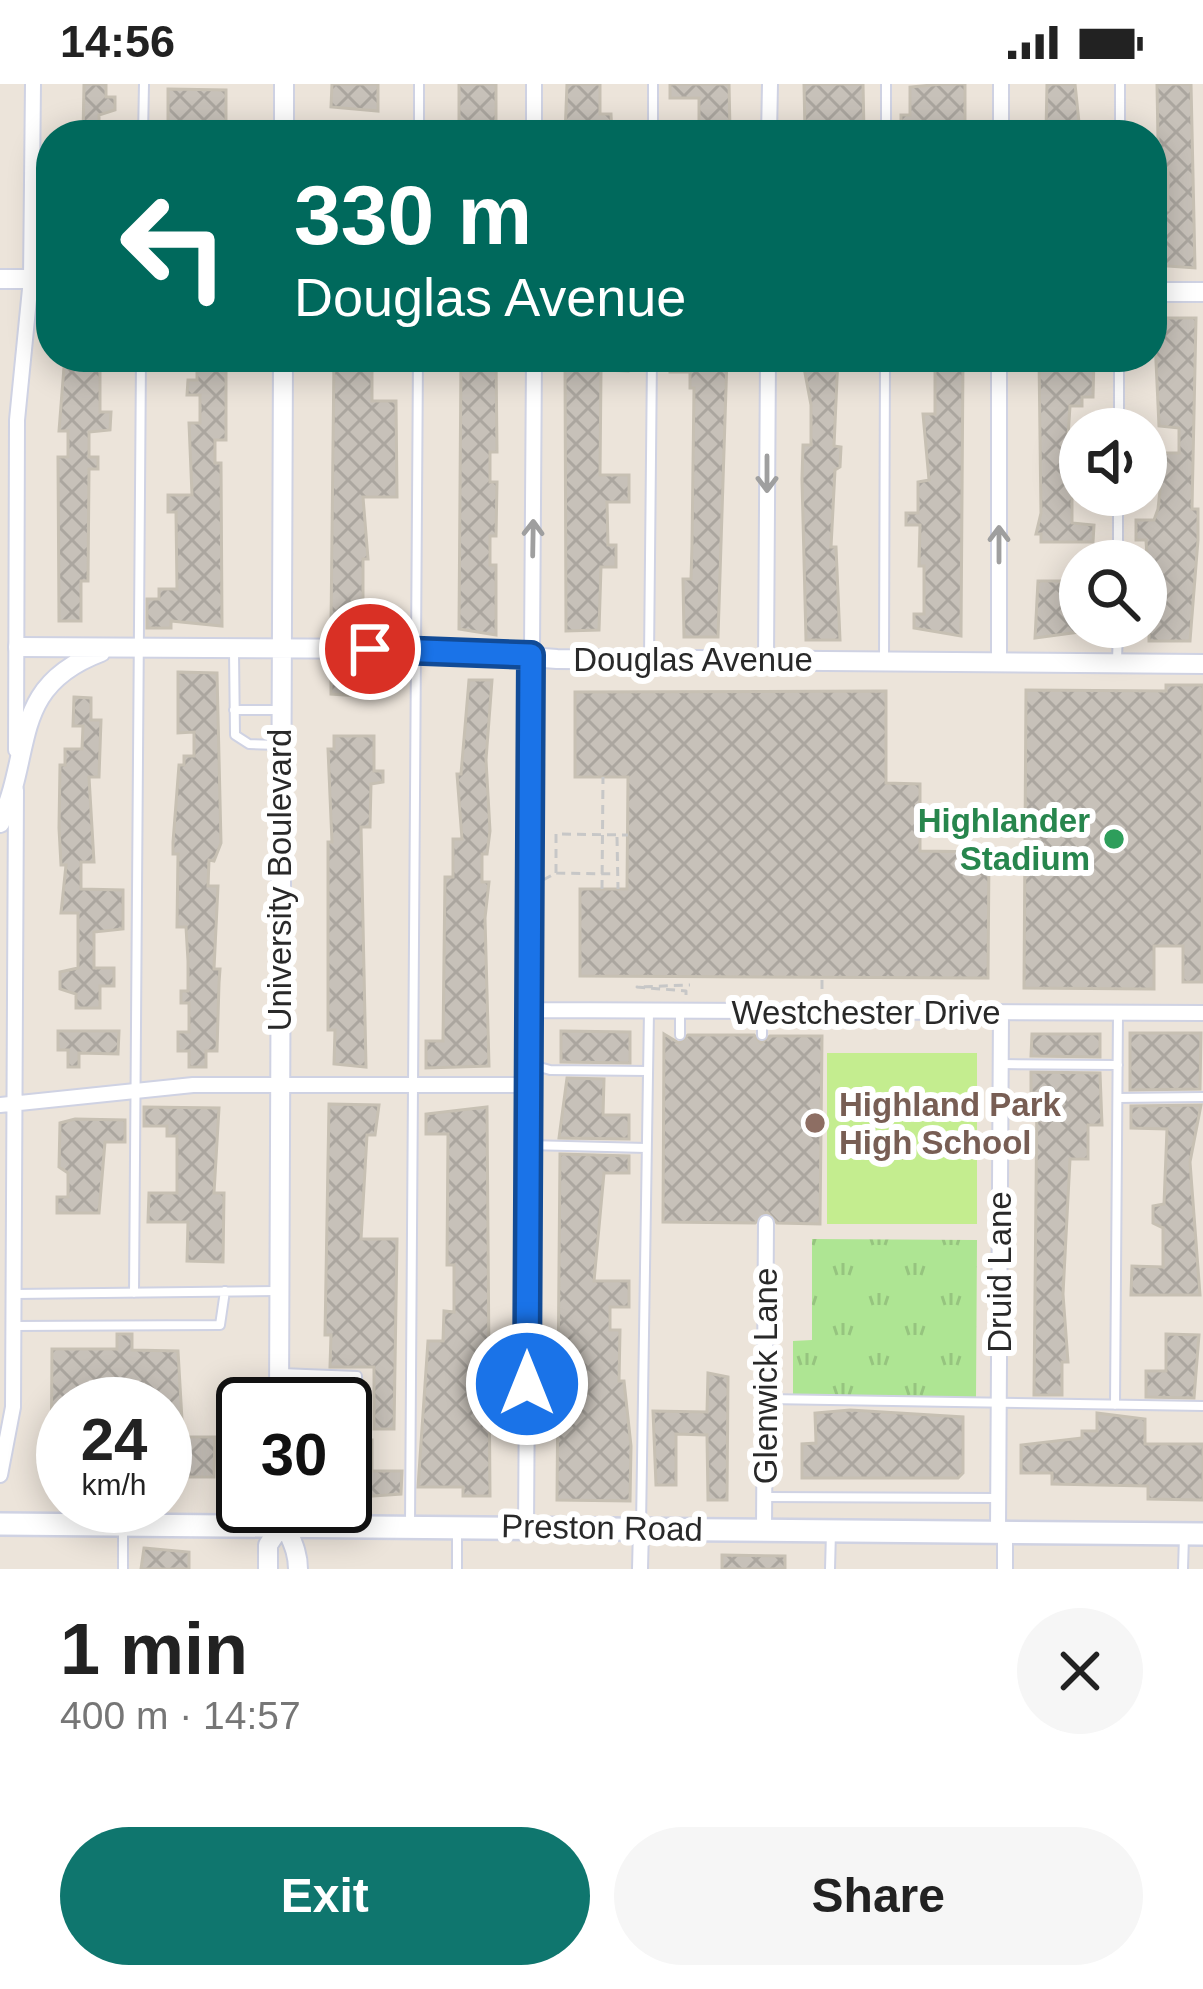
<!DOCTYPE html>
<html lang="en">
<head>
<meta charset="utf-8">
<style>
  :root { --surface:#fff; --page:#f6f6f6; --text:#222; --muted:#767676; --accent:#0f766e }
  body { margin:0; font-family:Helvetica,sans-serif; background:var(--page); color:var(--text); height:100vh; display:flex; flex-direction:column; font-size:45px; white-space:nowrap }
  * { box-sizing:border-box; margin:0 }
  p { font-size:39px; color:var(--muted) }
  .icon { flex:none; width:66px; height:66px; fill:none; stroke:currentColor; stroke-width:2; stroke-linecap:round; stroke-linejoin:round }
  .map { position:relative; height:1485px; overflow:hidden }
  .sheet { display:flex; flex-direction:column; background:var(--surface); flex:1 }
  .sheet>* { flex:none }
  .guide { position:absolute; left:36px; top:36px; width:1131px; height:252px; border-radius:48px; box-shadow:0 6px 30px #0003; background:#00695c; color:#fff; overflow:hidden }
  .tools { position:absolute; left:1059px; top:324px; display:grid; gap:24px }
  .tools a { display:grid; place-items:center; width:108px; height:108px; border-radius:50%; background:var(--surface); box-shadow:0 6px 30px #0003; font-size:60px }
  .speed { position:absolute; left:36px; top:1293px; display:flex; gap:24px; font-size:60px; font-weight:700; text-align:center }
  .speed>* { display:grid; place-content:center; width:156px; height:156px; border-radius:50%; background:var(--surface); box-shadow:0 6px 30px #0003; line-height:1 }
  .speed small { font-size:30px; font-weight:400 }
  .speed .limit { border:6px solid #111; border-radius:18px; background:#fff; color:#111 }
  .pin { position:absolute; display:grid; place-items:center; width:102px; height:102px; color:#fff; margin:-51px; border:6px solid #fff; border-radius:50%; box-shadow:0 3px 12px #0007 }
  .me { position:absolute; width:132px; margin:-66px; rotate:0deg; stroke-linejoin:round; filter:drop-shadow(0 0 9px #0008) }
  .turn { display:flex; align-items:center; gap:42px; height:252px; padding:0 60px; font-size:54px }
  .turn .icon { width:156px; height:156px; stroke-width:2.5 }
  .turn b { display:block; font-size:84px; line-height:102px }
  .round { display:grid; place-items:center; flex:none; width:126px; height:126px; border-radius:63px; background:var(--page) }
  .head { display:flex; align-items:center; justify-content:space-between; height:204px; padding:0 60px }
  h1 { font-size:72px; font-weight:600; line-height:90px }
  .primary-button { display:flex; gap:24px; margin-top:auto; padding:24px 60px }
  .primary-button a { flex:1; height:138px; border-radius:72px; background:var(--accent); color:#fff; font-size:48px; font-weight:600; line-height:138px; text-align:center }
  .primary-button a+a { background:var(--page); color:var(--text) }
  .status { display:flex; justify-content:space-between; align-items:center; height:84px; padding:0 60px; background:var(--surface); direction:ltr }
  .status svg { height:33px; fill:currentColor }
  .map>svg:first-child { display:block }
  .grass { fill:url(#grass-tufts) }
  .pitch { fill:#c4ed8f }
  .building { fill:url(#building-cross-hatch); stroke:#c7c0b3; stroke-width:3 }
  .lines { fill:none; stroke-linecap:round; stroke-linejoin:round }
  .service-casing { stroke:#cfd2e3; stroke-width:12 }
  .minor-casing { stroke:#cfd2e3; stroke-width:18 }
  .tertiary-casing { stroke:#cfd2e3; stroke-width:22 }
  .secondary-casing { stroke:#cfd2e3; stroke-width:26 }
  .path { stroke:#c7c7c7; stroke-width:3; stroke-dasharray:9 6; stroke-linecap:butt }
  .service { stroke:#fff; stroke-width:8 }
  .minor { stroke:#fff; stroke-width:14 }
  .tertiary { stroke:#fff; stroke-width:18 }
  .secondary { stroke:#fff; stroke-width:21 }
  .oneway { stroke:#9f9f9f }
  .route-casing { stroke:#114b97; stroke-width:30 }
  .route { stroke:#1a73e8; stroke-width:21 }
  .leisure-dot { fill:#2e9e5b; stroke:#fff; stroke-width:4.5 }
  .education-dot { fill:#8d6e63; stroke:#fff; stroke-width:4.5 }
  .labels { text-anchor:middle; stroke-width:12; stroke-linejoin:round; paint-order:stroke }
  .street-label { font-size:33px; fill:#292929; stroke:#fff }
  .leisure-label { font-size:33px; font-weight:bold; fill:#27864d; stroke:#fff; text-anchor:end }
  .education-label { font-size:33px; font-weight:bold; fill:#785e54; stroke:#fff; text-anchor:start }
</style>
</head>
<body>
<div class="status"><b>14:56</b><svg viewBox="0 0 49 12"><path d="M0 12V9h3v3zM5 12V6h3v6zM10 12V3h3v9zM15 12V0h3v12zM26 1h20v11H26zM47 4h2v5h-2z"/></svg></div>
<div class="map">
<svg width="1203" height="1485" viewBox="0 0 1203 1485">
  <defs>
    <pattern id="grass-tufts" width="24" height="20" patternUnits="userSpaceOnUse" patternTransform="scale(3)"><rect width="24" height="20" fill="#aee593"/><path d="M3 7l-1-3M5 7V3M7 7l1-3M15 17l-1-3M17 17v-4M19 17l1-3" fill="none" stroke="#96c47f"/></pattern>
    <pattern id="building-cross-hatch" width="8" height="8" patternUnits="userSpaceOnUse" patternTransform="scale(3)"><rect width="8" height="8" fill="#c7c1b9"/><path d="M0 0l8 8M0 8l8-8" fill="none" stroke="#aba69f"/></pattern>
  </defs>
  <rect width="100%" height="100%" fill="#ece4da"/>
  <path class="grass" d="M812,1155L977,1156L976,1314H793V1257L812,1256Z"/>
  <path class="pitch" d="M827,969H977V1140H827Z"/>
  <path class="building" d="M84,0H106V13H115V26L99,31V51H83Z
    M332,0H378V27L331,23Z
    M459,0H496V44H459Z
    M567,0H600V30H611L612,51H565Z
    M670,0H729L730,46L699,43V14H670Z
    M804,0H863L864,49L805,48Z
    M943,0H965V47L901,43V31H910V3Z
    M1047,0H1075L1080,48H1046Z
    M1157,0H1191L1195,184L1154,181L1152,176L1155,126H1168V86L1152,84L1158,57Z
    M168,5L226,6V51H168Z
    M1154,234H1196L1192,425H1198V456L1190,557H1149V539L1157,537V510H1149L1146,456H1136V436H1154L1158,425L1164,369H1179V344L1159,342Z
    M197,273H226V356H215V379H221L222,542L171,537V544H147V515H159V505H177L176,428H168V411H192L189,339H200V311H187L188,296H197Z
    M334,273H372V317H396L397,413H363L368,475H363V518H376V546L331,543Z
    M461,273H496L497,368H490V398H497L496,452H490V481H496V551L459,545Z
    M565,273H628V287L601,286L600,391H629V418H607L608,461H616V483H601L599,546L566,547Z
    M670,273H727L718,553H684L683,495H691L692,462L694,304H690V288H670Z
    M802,273H838L834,362L841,363L840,383L835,386L831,463H836L840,556H806L802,395L803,361H811V321Z
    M927,273H963L961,552L914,544V530H924V482H919L920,441H906V429H918V398L929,396L923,330H935V284H927Z
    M1039,273H1094L1093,313H1082V322H1070L1065,399H1072V439L1094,441L1093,458H1041V450H1036L1041,429Z
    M64,283H100V328H111L110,346L89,348V373H98V385H89L88,497H81V537H59L58,373H68V347H59Z
    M1038,497H1061V504H1074L1080,548L1035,554Z
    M331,585H374V613L331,610Z
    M178,588L217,589L221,759L214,777L209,776L208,802H218L214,885H220L219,899L217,967H206V983H189V967H178V948H189V919H181V907H188V877L186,843H177L178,770H173V758L179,681H184V672H194V648L178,649Z
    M469,596H492L486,676L490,747L487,770H482V798H489L485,834L489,982L426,984V957H443L445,793H453V755H462L457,690H461Z
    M1166,601H1203L1202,898H1183V862H1154V905L1024,904L1026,606L1166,607Z
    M886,607V699L920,700V767L989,768L988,894L580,892V805H627L628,693H575V608Z
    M74,613L91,614V636H101L99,693H89L94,778H81V805L123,806V845L94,848V884H114V902H100V924H76V910L60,905V888L78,884V829H61L66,781H61L59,744L60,681H65V665H82L83,642H73Z
    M334,652H374V687H383V698L371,700L370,743H361L366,983L334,980L335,946H328V758H332L328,665H334Z
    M58,947H119L118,970L79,969V983H68V966H58Z
    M561,947L630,948V979L561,978Z
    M1130,949H1201L1200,1005L1130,1006Z
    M664,950L679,959L688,951H754L761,959L770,952H822L820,1140L777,1139L767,1128L755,1139L663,1138Z
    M1032,950H1100V973L1031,972Z
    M1031,988L1100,989L1102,1041H1088V1075H1070L1063,1210L1068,1278H1062V1311H1034L1037,1009H1031Z
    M567,994L604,995L603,1031H629V1055L559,1054Z
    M329,1020L379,1021L375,1051H367L361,1155H397L394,1345H374V1283H330L331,1251H325Z
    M1201,1021L1190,1078L1200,1211H1131L1132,1182L1163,1183V1144L1153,1139V1122L1164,1120L1167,1045L1131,1044V1022Z
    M144,1023L219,1024L214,1109H224L223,1178L187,1177L188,1138H148L149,1109H177V1052H167V1042H144Z
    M487,1023L490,1412H463V1403H418L428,1257H443L444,1227L454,1228V1181H447L448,1050H426V1030Z
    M75,1035L125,1036V1058H105L99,1129H57V1113H68V1089L59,1083L60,1039Z
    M560,1070L629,1072V1089H604L594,1197H629V1223H610V1246H620L619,1297H624L631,1362L630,1417L557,1416Z
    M117,1250H132V1266L178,1267L183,1353H215L214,1393H165V1320H63V1392H51L52,1265H117Z
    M1166,1250L1199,1251L1194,1314L1146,1313V1287H1166Z
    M708,1289L728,1293L727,1416H708L707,1351L676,1350V1401H656L653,1327L707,1328Z
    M850,1326L963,1333V1389L958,1394H802V1360L816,1359L815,1329Z
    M1097,1329L1145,1335V1360H1203V1416L1148,1415V1402L1052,1400V1389H1021V1361L1082,1354V1347H1097Z
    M345,1356H372V1387H402L401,1410L345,1414Z
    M144,1464L189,1468V1485H141Z
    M722,1471L785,1472V1485H722Z"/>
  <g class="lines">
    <g class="service-casing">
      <path id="service" d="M143,51L144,0
        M419,51V0
        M653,51V0
        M886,51V0
        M1120,51V0
        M1119,345V273
        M1118,477V411
        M234,568L235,651L249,660L278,661
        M649,574L652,273
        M884,576L885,273
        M1117,577L1118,543
        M234,626H278
        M762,929V951
        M680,951V928
        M529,980L550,986L647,987
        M1001,980L1118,981
        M1118,1014L1203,1013
        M528,1061L646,1064
        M134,1209L141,273
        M15,1210L276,1207
        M14,1242L220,1241L225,1207
        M280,1289L357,1292L356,1347
        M767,1315L1203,1322
        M1115,1321L1118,930
        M766,1413L997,1414
        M410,1440L418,273
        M641,1442L649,927
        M123,1485V1442
        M457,1485V1445
        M830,1485L831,1448
        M1183,1485L1184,1452"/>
    </g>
    <g class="minor-casing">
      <path id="minor" d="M534,0V51
        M769,51L770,0
        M1001,51V0
        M999,273V577
        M766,574L768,273
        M16,666L17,336L31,195L33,0
        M530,926L1203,929
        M0,1021L193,1001H529
        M0,1391L13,1323L16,706
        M526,1443L534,273
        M764,1445L766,1139
        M998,1448L1001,928
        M640,1485L641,1444
        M1005,1485V1448"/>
    </g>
    <g class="tertiary-casing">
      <path id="tertiary" d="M284,0V51
        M0,195H51
        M1152,208H1203
        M18,563L416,565L557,575L1203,580
        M0,739C34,668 8,603 101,568
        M279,1320L283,273
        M281,1422C283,1447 298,1459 298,1485
        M268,1485V1461L282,1440"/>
    </g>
    <g class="secondary-casing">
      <path id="secondary" d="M0,1440L1203,1450"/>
    </g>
    <path class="path" d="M617,753L618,805
      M556,789V750L628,751
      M543,796L556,789L618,790
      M602,805L603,693
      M822,896V905
      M686,911V907L637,903L690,901"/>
    <use href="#service" class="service"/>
    <use href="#minor" class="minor"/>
    <use href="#tertiary" class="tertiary"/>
    <use href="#secondary" class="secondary"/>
  </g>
  <defs><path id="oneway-shaft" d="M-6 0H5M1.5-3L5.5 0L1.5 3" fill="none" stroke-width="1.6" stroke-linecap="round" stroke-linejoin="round" transform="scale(3)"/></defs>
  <g class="oneway">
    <use href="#oneway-shaft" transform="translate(767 390) rotate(90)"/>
    <use href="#oneway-shaft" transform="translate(533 454) rotate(-89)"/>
    <use href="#oneway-shaft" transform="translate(999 460) rotate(-90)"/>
  </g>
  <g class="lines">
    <g class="route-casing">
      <path id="route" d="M370,565L531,571L527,1300"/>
    </g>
    <use href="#route" class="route"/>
  </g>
  <circle class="leisure-dot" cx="1114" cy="755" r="12"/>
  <circle class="education-dot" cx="815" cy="1039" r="12"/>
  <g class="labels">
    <g class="street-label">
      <text x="693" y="587">Douglas Avenue</text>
      <text transform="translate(279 796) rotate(-90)" y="12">University Boulevard</text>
      <text x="866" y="940">Westchester Drive</text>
      <text transform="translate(999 1188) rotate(-90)" y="12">Druid Lane</text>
      <text transform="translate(765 1292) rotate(-90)" y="12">Glenwick Lane</text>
      <text transform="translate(602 1443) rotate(1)" y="12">Preston Road</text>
    </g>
    <g class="leisure-label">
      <text x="1090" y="748">Highlander<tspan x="1090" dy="38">Stadium</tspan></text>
    </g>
    <g class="education-label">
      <text x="839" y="1032">Highland Park<tspan x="839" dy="38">High School</tspan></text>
    </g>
  </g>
</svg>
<div class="tools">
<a><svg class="icon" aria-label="sound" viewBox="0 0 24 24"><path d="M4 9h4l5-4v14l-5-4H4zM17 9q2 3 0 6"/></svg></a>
<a><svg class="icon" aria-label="search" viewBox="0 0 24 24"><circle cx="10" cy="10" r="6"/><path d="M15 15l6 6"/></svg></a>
</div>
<div class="speed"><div>24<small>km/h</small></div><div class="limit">30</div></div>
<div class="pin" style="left:370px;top:565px;background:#d93025"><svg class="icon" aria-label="arrive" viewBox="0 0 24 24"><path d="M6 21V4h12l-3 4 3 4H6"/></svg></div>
<svg class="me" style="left:527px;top:1300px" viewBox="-20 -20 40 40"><circle r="17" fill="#1a73e8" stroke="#fff" stroke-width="3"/><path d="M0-11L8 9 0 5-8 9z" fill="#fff"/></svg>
<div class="guide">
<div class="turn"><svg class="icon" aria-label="left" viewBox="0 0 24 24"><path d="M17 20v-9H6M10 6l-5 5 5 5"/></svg><div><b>330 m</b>Douglas Avenue</div></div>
</div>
</div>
<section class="sheet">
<div class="head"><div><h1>1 min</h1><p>400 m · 14:57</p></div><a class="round"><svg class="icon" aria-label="close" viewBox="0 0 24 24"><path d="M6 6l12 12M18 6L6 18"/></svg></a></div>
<div class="primary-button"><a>Exit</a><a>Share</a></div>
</section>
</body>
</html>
